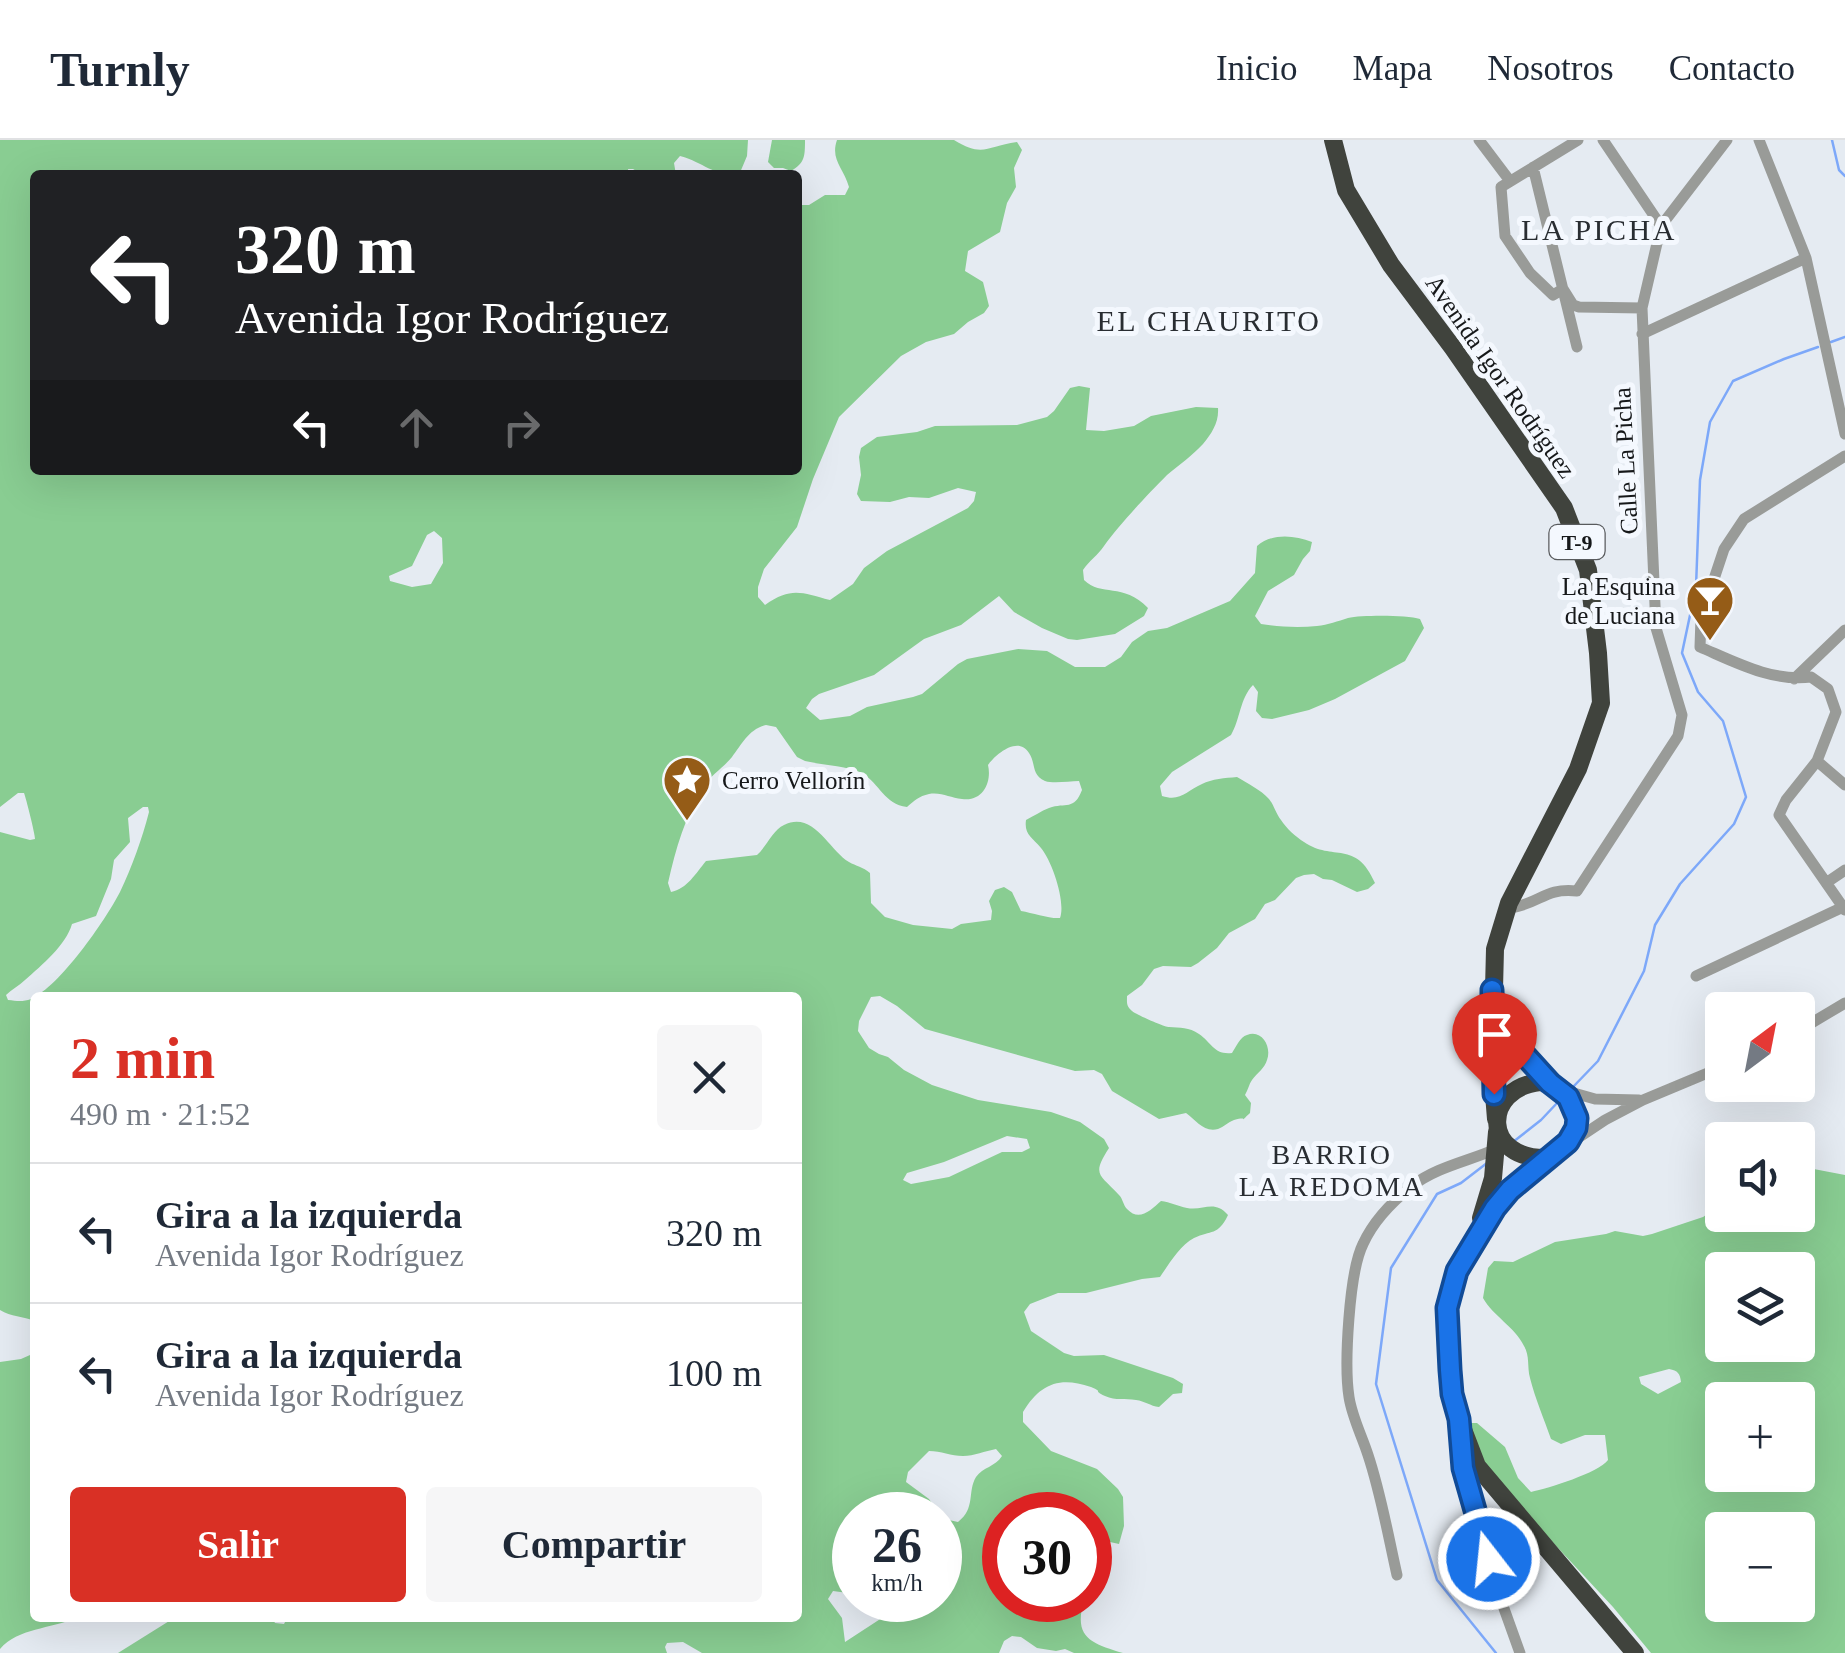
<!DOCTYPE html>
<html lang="es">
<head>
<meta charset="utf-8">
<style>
  :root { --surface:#fff; --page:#f6f6f7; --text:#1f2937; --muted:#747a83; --line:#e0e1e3; --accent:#d93025 }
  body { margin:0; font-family:Georgia,serif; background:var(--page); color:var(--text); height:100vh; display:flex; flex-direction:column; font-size:38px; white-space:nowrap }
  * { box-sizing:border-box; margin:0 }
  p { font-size:32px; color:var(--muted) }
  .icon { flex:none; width:55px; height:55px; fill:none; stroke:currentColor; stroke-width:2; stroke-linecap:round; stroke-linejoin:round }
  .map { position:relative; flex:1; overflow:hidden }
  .details { position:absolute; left:30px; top:852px; width:772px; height:630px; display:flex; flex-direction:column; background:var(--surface); border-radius:10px; box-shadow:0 10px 40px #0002 }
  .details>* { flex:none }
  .hud { position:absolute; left:30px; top:30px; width:772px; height:305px; border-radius:10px; box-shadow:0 10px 40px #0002; background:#202124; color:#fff; overflow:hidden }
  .needle { width:65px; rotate:32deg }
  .tools { position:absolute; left:1705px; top:852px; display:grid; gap:20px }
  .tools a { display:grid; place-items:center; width:110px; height:110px; border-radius:10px; background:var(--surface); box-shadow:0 10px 40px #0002; font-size:50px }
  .speed { position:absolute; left:832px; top:1352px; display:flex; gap:20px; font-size:50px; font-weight:700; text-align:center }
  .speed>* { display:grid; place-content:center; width:130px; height:130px; border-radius:50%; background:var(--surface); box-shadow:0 10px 40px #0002; line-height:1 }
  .speed small { font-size:25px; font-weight:400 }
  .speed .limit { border:15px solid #d22; background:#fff; color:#111 }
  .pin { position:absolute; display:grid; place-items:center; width:85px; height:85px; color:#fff; margin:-102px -42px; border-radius:50% 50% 50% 0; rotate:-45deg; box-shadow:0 0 10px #0007 }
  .pin .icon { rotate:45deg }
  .me { position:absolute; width:110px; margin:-55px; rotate:344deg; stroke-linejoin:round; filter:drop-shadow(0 0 8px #0008) }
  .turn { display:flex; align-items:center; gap:35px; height:210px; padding:0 40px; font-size:45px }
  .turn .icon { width:130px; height:130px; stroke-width:2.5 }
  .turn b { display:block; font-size:70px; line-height:85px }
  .lanes { display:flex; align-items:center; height:95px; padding:0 40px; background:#0003; justify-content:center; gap:50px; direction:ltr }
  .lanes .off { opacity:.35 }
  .round { display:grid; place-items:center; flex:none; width:105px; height:105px; border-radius:10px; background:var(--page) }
  .head { display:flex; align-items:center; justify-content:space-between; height:170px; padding:0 40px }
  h1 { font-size:60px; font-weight:700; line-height:75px; color:var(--accent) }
  .cta { display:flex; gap:20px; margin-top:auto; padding:20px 40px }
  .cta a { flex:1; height:115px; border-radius:10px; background:var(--accent); color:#fff; font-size:40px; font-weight:700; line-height:115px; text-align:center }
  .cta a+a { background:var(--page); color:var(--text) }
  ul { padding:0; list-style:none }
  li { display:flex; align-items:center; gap:30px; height:140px; padding:0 40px; border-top:2px solid var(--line) }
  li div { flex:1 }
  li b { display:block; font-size:38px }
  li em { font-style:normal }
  header { display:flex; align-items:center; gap:60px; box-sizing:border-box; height:140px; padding:0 50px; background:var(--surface); border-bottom:2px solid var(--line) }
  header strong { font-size:48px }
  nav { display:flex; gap:55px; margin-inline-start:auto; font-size:35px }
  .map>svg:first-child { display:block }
  .green { fill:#89cd92; fill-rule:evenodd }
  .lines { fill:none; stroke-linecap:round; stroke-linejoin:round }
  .stream { stroke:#7da8f9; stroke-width:2.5 }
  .minor { stroke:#999b98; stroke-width:11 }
  .highway { stroke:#40433d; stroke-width:18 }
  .route-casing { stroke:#114b97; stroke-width:25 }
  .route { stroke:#1a73e8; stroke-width:18 }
  .labels { text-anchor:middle; stroke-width:10; stroke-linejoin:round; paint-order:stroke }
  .shield { fill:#f4f8fe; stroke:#595b5e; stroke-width:2.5 }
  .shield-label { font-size:22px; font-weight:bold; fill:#16181a }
  .street-label { font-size:25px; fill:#16181a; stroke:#f4f8fe }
  .poi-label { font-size:25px; fill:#16181a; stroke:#f4f8fe; text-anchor:end }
  .neighbourhood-label { font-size:28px; letter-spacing:2.5px; fill:#292d32; stroke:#f4f8fe }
  .quarter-label { font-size:30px; letter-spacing:2.5px; fill:#292d32; stroke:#f4f8fe }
</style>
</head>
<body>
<header>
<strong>Turnly</strong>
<nav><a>Inicio</a><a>Mapa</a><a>Nosotros</a><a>Contacto</a></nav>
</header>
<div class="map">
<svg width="1845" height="1513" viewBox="0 0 1845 1513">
  <rect width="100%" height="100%" fill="#e5ebf2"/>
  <path class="green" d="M0,0H748L747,16L739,35C711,35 705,23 680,16L674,23L676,35H643L633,29H628L629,35H35V330H798V65H809L825,55H845L849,47C844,28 830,20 837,0H954C983,18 987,6 1017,2L1022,10L1014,28L1016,47L1007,63L1000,92L968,111L965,131L983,142L989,166L984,173L968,182L954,194L926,202L901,216L839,277L813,339L797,387L764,429L758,447V457L765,465C792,446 802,453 830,460L853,444L864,428L887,411L968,368L974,361L976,352L958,348L929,358L909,357L890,362L861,361L857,354L861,335L859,317L861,308L877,297L917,292L935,286L1017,285L1047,277L1054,271L1070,248L1079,246L1090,248L1086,290L1104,291L1134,286L1151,276L1196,267L1218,268C1219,282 1212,293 1203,304C1193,315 1179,325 1167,335C1147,355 1120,384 1104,406C1098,415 1089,421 1083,430L1084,440C1101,457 1123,442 1148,468L1144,476L1115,494L1077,500L1068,499L1042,488L1014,472L999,456L961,485L924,499L874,535L819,554L812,559L806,568L820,580L850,576L867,567L913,557L922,554L958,524L967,519L1018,509L1047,511L1075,527H1105L1121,517L1132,502L1148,491L1167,488L1230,461L1255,433L1257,406C1272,393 1294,395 1312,402L1310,411L1303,419L1294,435L1268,451L1255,476L1261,484C1279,487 1299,488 1317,486C1328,485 1338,481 1348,478C1362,475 1407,475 1420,479L1424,488L1405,521L1335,559L1309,570L1272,579L1262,578L1256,571L1258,552L1253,545C1240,558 1240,580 1231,595L1172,632L1160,646L1162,656C1181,662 1186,651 1202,644C1212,639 1225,638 1237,637C1247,643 1261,650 1269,659C1274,665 1276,674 1281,680C1286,688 1296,697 1304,702C1333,722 1356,699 1375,743L1368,749L1357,752L1332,740L1323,739L1314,734L1304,735L1296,738L1275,760L1265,764L1255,779L1229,793L1217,808L1198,823L1191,827L1163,826L1154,829L1142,845L1127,856C1127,863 1126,866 1132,871C1135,874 1164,887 1169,887C1180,888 1189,887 1199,894C1212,903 1214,915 1232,913C1236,907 1240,897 1247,895C1262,889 1272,907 1267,920C1265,928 1257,933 1252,940C1249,944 1248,950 1245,955L1251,963L1250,973C1237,985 1251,975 1234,980C1228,982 1224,987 1218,989C1204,993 1196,980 1186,973L1159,979L1112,951L1102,934L1094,930L1075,931L925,889L897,866L880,856L871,857L859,881L858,891L869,908L879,914L888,917L904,930L932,945L978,960L1051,972L1080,982L1104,999L1109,1008C1091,1036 1100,1034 1119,1055C1123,1059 1123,1065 1127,1069C1139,1082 1151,1070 1161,1061C1170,1062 1178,1066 1187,1068C1204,1071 1214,1059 1228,1075C1218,1096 1211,1090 1194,1098C1180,1105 1169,1124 1160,1137L1142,1139L1086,1153H1058L1030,1164L1024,1172L1031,1191L1064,1213L1074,1216L1104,1215L1173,1238L1183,1244L1182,1253L1173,1254L1159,1267C1150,1266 1145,1261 1136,1260C1125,1258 1116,1261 1105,1256C1091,1249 1105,1253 1091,1247C1059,1236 1040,1244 1023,1272V1282L1051,1311L1097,1329L1118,1349L1123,1357L1124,1386L1119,1404L1110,1402L1105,1395L1097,1391C1091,1408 1097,1428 1090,1446V1375H1005V1460H1084C1073,1498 1091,1503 1123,1513H1074L1065,1509L1056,1511L1037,1508L1021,1497L1012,1496L1004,1501L999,1513H702L683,1502L667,1503L665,1507L667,1513H118L174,1478H272L275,1483L284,1484L287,1478H798V858H35V1181C23,1176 11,1177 0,1170V692L30,700L35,699C35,694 26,658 24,653H18L0,667ZM434,391L442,398L443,423L431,444L412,447L390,441L389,436L412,426L427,395ZM766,585L776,587L797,617L805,621C822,625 847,626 862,633C880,644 884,664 907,667C914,661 919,656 929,654C942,652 950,658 962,659C983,662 992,642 988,625C995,615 1018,595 1029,613C1036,623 1031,635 1045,641C1054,644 1069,641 1079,641L1082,650C1074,671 1066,662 1049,668C1041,671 1034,676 1026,680C1024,695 1032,697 1041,708C1052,721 1066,762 1060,778C1050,779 1033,773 1021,771L1012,752L1004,747L995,750L989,761L992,771L991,780L961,784L952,789L913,785L885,777L871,763L870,733C863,727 856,726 849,722C829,710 813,670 784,685C773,690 766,707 757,715L706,721C696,733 687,749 671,752L668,743C676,708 685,676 704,646C711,635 724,627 732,617C742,604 749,589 766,585ZM143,667H148L149,672C142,699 132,727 120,752C105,781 60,846 31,859C23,862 17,861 8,860L6,855C12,849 19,846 25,840C42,825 66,805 72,784L96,776L111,739L114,720L130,702L128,678ZM1007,996L1027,999L1030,1008L1022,1012H1002L949,1037L911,1044L903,1040L907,1033L944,1022ZM996,1309L1002,1316C995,1327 983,1327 976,1337C967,1352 976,1368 958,1382L949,1380L940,1376V1460H880L887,1463L891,1472L845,1502L842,1478L828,1459L833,1451L855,1454V1375H940L929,1359L906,1342L908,1332L929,1311C941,1311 951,1316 963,1316C974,1316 985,1311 996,1309Z
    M772,0H805C805,16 805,23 791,31L783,28H774L768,22Z
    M1798,1026L1845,1035V1513H1651L1613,1467L1504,1350L1485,1324L1469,1283H1477L1505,1307L1518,1338L1531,1352C1549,1348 1598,1333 1608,1320L1605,1295H1585L1561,1304L1551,1299C1544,1279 1535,1258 1530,1238C1527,1227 1530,1216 1524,1206C1515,1187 1493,1176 1483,1158L1488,1128L1494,1121L1513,1122L1555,1102L1606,1094L1615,1091L1643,1096L1652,1094L1703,1077L1722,1064V1075H1798ZM1722,1130H1798V1205H1722ZM1669,1229C1678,1231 1680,1233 1681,1242L1658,1254L1641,1244L1639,1237ZM1722,1260H1798V1335H1722ZM1722,1390H1798V1465H1722Z
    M35,1200V1478H75C51,1489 18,1488 0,1509V1222L21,1219L30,1215V1206Z"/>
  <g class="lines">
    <path class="stream" d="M1832,0L1839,30L1845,36
      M1831,202L1845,197
      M1572,948L1598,921L1644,831L1655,785L1680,744L1734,684L1746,657L1723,581L1698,552L1682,513L1696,447L1700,340L1710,282L1733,241L1784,219L1818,207
      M1513,1002L1541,980L1559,961
      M1487,1023L1461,1043L1437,1054L1391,1128L1376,1244L1437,1440L1496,1513"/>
    <path class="minor" d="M1479,0L1510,41
      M1578,0L1501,47L1505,96L1530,133L1553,155L1563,149L1573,165L1579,167L1642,168
      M1603,0L1661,86
      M1759,0L1806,118L1845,294
      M1533,27L1577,207
      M1642,194L1806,118
      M1845,316L1744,379L1724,409L1701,478L1700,507C1735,522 1772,542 1811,537L1828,549L1836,572L1817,621L1786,660L1779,675L1845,770
      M1794,539L1845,490
      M1817,621L1845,645
      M1826,743L1845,730
      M1509,763L1515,767C1543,761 1545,748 1577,751L1678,596L1682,575L1656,488L1642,168L1661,86L1727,0
      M1696,836L1843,767
      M1798,891L1845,863
      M1563,950L1595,959L1639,960
      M1569,1004L1605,980L1643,960L1722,927
      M1461,1298L1463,1329L1497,1449L1520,1513
      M1397,1435C1388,1395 1381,1354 1368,1315C1362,1296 1352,1277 1349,1257C1344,1225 1349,1132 1363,1104C1373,1082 1393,1061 1412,1046C1436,1027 1469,1021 1496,1009"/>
    <path class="highway" d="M1333,0L1346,50L1391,125L1453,208L1564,368L1588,430L1598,513L1601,563L1578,629L1509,763L1495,809L1492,929L1496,979
      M1495,875L1500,888L1550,943
      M1540,942C1568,946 1587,977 1568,1003C1564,1009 1556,1013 1549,1018C1481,1021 1482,948 1540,942Z
      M1562,1009L1510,1050L1475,1098L1457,1131L1447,1168L1453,1254L1459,1279L1477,1326L1635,1513
      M1481,1078L1493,1038L1497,992"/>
  </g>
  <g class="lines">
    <g class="route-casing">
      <path id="route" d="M1489,1419L1463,1328L1459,1279L1452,1254L1450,1230L1447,1168L1457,1131L1495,1068L1510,1050L1568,1002L1576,988L1577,978L1568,957L1550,943L1500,888L1492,869V850L1494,954"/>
    </g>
    <use href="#route" class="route"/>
  </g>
  <defs>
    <g id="bar-pin" transform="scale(2.5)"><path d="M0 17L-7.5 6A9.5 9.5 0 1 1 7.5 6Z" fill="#955c17" stroke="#f4f8fe"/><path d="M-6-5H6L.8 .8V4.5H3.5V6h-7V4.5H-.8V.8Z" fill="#fff"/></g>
    <g id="sight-pin" transform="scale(2.5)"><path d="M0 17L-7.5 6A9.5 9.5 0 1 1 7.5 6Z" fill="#955c17" stroke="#f4f8fe"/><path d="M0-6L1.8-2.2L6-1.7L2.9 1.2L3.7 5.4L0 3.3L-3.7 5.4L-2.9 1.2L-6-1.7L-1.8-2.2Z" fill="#fff"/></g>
  </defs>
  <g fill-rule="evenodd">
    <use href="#bar-pin" x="1710" y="460"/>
    <use href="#sight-pin" x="687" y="640"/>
  </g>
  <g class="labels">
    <rect class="shield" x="1549.5" y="385" width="55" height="34" rx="8"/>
    <g class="shield-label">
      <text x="1577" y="410">T-9</text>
    </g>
    <g class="street-label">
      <text transform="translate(1501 236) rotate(55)" y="9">Avenida Igor Rodríguez</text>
      <text transform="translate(1625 321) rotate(-93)" y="9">Calle La Picha</text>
    </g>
    <g class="poi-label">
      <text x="1675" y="455">La Esquina<tspan x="1675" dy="29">de Luciana</tspan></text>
      <text x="722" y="649" text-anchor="start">Cerro Vellorín</text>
    </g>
    <g class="neighbourhood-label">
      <text x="1332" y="1024">BARRIO<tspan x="1332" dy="32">LA REDOMA</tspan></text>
    </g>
    <g class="quarter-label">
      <text x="1599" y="100">LA PICHA</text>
      <text x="1209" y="191">EL CHAURITO</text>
    </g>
  </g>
</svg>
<div class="tools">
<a><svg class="needle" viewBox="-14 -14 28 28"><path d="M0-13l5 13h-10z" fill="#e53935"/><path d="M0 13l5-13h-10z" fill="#747a83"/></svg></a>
<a><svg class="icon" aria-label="sound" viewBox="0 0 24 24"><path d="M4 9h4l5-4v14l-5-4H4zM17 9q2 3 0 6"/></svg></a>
<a><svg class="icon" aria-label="layers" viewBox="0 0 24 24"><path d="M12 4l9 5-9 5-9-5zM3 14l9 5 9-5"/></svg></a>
<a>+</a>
<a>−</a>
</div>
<div class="speed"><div>26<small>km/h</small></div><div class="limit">30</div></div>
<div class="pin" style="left:1494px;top:954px;background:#d93025"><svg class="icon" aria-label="arrive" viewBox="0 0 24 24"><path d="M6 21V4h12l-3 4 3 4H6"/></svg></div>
<svg class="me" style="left:1489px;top:1419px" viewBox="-20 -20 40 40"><circle r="17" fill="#1a73e8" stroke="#fff" stroke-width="3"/><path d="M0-11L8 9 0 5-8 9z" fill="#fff"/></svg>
<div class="hud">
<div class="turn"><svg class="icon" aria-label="left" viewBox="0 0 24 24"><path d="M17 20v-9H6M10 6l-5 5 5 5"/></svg><div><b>320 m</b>Avenida Igor Rodríguez</div></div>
<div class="lanes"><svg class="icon" aria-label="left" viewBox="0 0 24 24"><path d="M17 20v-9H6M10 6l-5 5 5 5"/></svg><svg class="icon off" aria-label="ahead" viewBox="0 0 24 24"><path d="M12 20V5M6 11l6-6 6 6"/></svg><svg class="icon off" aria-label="right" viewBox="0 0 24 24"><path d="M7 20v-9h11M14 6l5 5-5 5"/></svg></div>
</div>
<section class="details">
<div class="head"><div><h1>2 min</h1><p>490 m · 21:52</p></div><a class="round"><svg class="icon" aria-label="close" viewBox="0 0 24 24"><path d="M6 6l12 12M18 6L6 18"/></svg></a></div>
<ul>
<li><svg class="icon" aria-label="left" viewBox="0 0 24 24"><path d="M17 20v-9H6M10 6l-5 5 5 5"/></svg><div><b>Gira a la izquierda</b><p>Avenida Igor Rodríguez</p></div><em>320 m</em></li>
<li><svg class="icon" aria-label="left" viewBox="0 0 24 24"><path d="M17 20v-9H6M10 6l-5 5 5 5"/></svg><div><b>Gira a la izquierda</b><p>Avenida Igor Rodríguez</p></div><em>100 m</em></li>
</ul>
<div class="cta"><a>Salir</a><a>Compartir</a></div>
</section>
</div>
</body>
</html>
